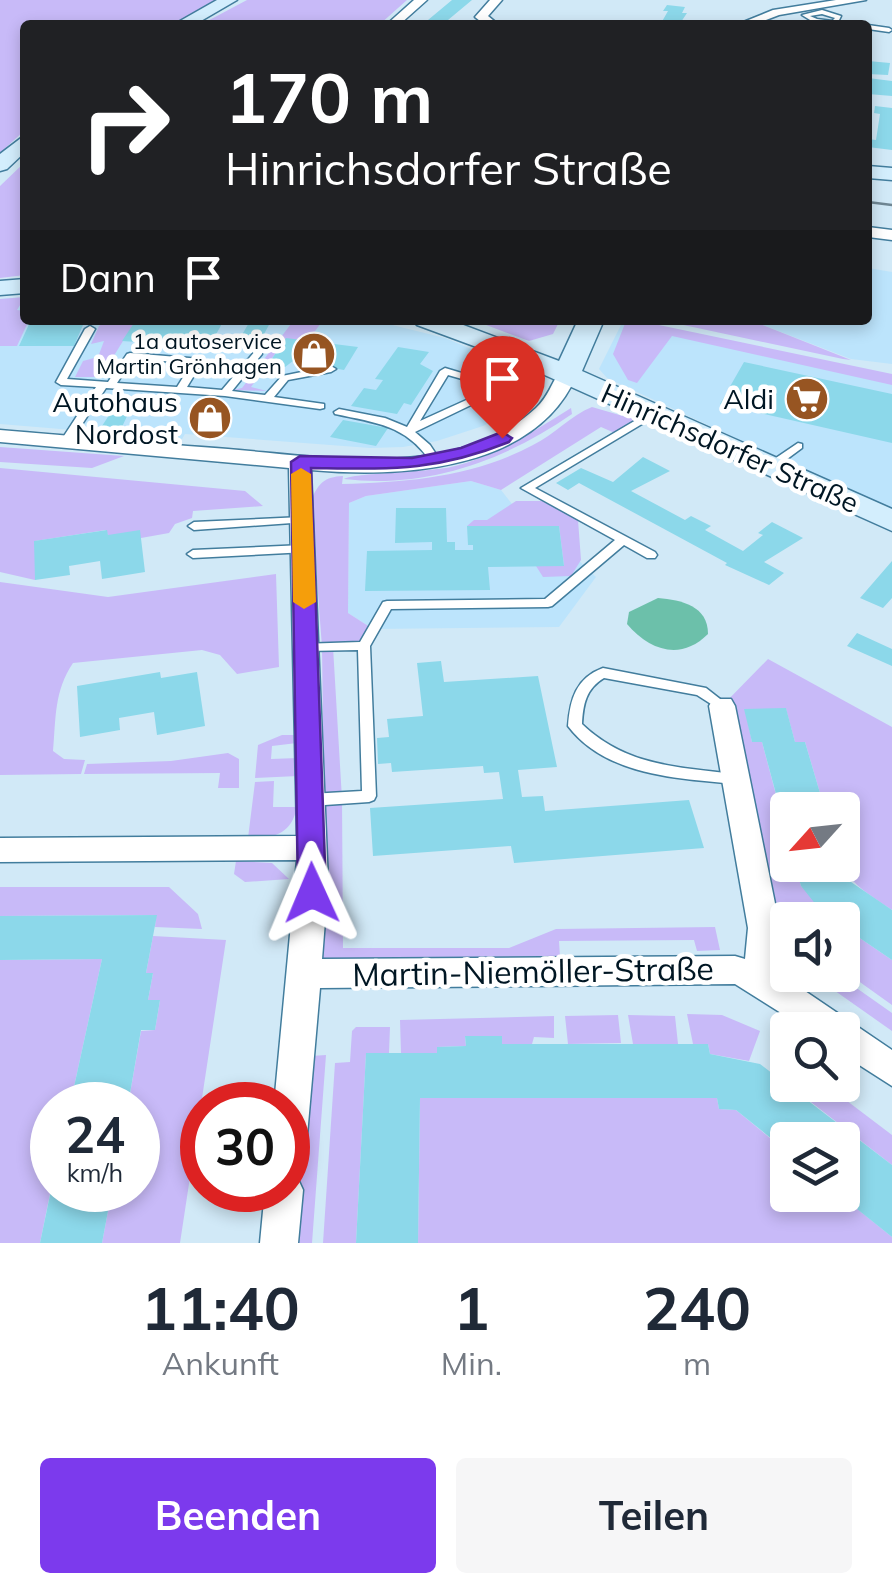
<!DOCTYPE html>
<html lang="de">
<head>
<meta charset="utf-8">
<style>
  :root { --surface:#fff; --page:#f6f6f7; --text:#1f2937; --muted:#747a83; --accent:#7c3aed }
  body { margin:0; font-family:Mulish,sans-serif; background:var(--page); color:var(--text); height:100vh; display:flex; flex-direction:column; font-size:38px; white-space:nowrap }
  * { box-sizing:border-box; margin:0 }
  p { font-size:32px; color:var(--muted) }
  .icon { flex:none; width:55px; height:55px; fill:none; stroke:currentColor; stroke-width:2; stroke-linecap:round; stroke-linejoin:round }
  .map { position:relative; height:1243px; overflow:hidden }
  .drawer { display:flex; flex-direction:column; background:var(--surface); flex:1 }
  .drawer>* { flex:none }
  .banner { position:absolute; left:20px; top:20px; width:852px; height:305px; border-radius:10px; box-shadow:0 5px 15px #0003; background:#202124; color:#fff; overflow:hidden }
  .needle { width:65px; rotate:243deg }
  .tools { position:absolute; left:770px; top:792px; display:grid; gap:20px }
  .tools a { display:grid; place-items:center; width:90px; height:90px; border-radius:10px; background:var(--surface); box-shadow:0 5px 15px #0003; font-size:50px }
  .speed { position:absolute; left:30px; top:1082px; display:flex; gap:20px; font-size:50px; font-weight:700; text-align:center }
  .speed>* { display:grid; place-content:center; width:130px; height:130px; border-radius:50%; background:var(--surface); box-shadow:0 5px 15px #0003; line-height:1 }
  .speed small { font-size:25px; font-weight:400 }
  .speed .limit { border:15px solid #d22; background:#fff; color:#111 }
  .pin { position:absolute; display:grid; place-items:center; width:85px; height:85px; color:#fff; margin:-102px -42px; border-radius:50% 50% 50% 0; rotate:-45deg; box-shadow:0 0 10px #0007 }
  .pin .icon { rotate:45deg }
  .me { position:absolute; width:110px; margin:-55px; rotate:359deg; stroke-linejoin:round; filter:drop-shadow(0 0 8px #0008) }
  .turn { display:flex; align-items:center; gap:35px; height:210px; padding:0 40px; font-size:45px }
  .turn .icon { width:130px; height:130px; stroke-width:2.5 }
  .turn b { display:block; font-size:70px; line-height:85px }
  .then { display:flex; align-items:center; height:95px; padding:0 40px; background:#0003; gap:20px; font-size:38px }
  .eta { display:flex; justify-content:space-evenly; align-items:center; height:170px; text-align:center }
  .eta b { font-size:60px; font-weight:700; line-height:70px }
  .button { display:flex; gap:20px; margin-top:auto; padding:20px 40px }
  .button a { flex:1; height:115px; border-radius:10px; background:var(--accent); color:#fff; font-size:40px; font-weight:700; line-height:115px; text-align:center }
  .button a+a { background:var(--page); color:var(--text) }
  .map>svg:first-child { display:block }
  .built { fill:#bce4fc }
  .green { fill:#c8baf8 }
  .water { fill:#6cc0aa }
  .building { fill:#8cd8ea }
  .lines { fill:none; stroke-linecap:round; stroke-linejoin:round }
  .lane-casing { stroke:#427d9d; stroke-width:3 }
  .street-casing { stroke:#427d9d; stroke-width:3 }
  .secondary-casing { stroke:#427d9d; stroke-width:3 }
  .lane { fill:#fff; fill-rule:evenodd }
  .street { fill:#fff; fill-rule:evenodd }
  .secondary { fill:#d3eefd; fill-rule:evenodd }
  .tram { stroke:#6f8693; stroke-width:2.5 }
  .route { fill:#7c3aed; stroke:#51269a; stroke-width:2.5 }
  .slow { fill:#f59e0b }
  .labels { text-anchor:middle; stroke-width:9; stroke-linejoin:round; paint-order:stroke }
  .far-poi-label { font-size:22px; fill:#001623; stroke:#fff; text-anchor:end }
  .poi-label { font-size:28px; fill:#001623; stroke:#fff; text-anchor:end }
  .street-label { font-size:28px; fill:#001623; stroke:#fff }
  .near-street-label { font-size:32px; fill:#001623; stroke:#fff }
</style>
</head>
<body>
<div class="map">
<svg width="892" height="1243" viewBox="0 0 892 1243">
  <rect width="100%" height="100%" fill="#d1e9f7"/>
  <path class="built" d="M868,268L892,272V364L851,359L750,320H868Z
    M25,297V320H372L445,338L490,357L532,388V394L516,409L483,426L437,441L403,447L370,448L185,434L182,439L0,424V299Z
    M623,321L892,379V511L607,378L599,369Z
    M471,481L501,490L512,504L536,506L573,524L575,557L596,577L559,627L373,629L348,613L349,503L366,496Z"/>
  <path class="green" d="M0,0H223L176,25H25V130L0,153Z
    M247,0H407L379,25H200Z
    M25,162V275L0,278V186Z
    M25,297L17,310L25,311V320H29L17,346H0V299Z
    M108,320H136L102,375L110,377H75L83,361L98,357L104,341L91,344L99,326Z
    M294,320H323L308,341L286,339L251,387L267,391L233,390L242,388Z
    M473,320L504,325L510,320H560L553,334L529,341Z
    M635,320L892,374V385L672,336L637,383L628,380L613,354L626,321Z
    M660,320H750L851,360L843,359Z
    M592,407L640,421L617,434L601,427L501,490L471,481L366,496L349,503L348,613L373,629L364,646L333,647L342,799L343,948H509L556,929L715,927L720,950L697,951L694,940L559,941L561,973L304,974L325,882L322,647L311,500C319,483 324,477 343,476L342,484C409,482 473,477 533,445C554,435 571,415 592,407Z
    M571,408L572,414C506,460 427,489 344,479C353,473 429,472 451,467C498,456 532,432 571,408Z
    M0,447L124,456L92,468L0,462Z
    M0,468L245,491L263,506L193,511L192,518L175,524L169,533L141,538L108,535L106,530L35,541V580L0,572Z
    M516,501H542L578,520L581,560L571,576L543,577L536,566L564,565L559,526H467L474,520H487Z
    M276,574L279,667L237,674L220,655L202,650L73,663C54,691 56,718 53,751L64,759L85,760L81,774L0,775V582L108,597Z
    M768,659L892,727V910C837,874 842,874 842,810H825L805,742H795L786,709H745L752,742H762L787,836L788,865H795L801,886L833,920H788L787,938L764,928L722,706Z
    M282,735H297V743L272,746L271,759L298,758V776L255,778L258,745Z
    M228,753L239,759V788H218L220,773L84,774L87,764L171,761Z
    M274,781L273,807H297C291,835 274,838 248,838L255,782Z
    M236,861L272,863L289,879L245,882L234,874Z
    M0,887H169L198,914L202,929L155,927L156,915L0,916Z
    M842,926L892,960V1005L843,970Z
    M153,936L226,940L180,1243H102L112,1190H138V1105H128L141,1031L155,1030L160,1000H148L153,973H146Z
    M102,959L70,1105H52V1184L40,1243H0V960Z
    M827,975H838L892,1013V1031L821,981Z
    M687,1014L722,1015L760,1031L749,1061L710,1054L708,1044H693Z
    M618,1015L621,1043L568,1044L565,1016Z
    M628,1015L675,1016L678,1044H633Z
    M554,1016V1038L534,1037L532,1044H502L501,1036L465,1037L466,1046L437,1047V1053H401L400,1020Z
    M356,1027H390L389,1053L366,1054L356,1243H323L335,1063L350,1062L352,1031Z
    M326,1055L312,1243H292L307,1061L311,1056Z
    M789,1085H826L892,1135V1165Z
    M420,1098H717L719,1109L736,1110L787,1152L788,1195H840L892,1237V1243H418Z"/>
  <path class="water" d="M658,598C682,600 708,606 708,634C681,661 650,651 627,624L629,612Z"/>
  <path class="building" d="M452,0H472L442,25H422Z
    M667,5L685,7L682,13H687L679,25H660L668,11H663Z
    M868,61L890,63L888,75L868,74Z
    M868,78L892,81V96L868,94Z
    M875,106L892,108V150L868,147V139L876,140L880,114L874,113Z
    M31,320H98L96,325H83L74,346H19Z
    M136,320H224L209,347L122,341Z
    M250,321L270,323L257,347L236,345Z
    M286,338L358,347L344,370L293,361L285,367L271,366L269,363Z
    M398,347L429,352L420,364L433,371L411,405L404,403L397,414L351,406L364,388L376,390L383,380L375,379Z
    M744,362L892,394V443L720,404Z
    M139,399L142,403L128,414L122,427L102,426L117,403Z
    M343,420L388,428L376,446L330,437Z
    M643,457L670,471L631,491L685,520L691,516L711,526L705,530L743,551L763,535L758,533L772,522L803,538L764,562L784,573L769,585L725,565L727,563L579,483L568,490L556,483L581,468L613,482Z
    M396,508H446L447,542H455V550H473V545H468L467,526H559L564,566L488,567L490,590L365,591L367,551L432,550V542L395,543Z
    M107,530L108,535L140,530L145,572L102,579L100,561L69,566L70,575L35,580L34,541Z
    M892,561V598L883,608L860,598Z
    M857,633L892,649V666L847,646Z
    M441,661L444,682L538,676L557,767L518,770L522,797L543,796L545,811L689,800L704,848L514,863L511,846L373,856L370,808L503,799L499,772L484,773L483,766L392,772L391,763L378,764L377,738L389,737L387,719L423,716L417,663Z
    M160,672L161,678L197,672L205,726L157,735L154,712L119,718L120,730L80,737L77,686Z
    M786,708L795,742H805L825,810H788L786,831L762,742H752L744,709Z
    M795,865H842L851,882L892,910V960L842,926V920H833L821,911L801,886Z
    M157,915L146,973H153L148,1000H160L155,1030H141L128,1105H70L102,959L0,960V916Z
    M465,1036H502V1044H708L710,1054L760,1064L892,1165V1237L842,1197V1140H788V1152L736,1110L719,1109L717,1098H420L418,1243H356L366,1053H437V1047L466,1046Z
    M51,1190H112L102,1243H40Z"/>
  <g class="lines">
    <g class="lane-casing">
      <path id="lane" d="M822,10L841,16L838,22L850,25L815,23L802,15ZM822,14L835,18L832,21L817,19L810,16Z
        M868,25L889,28L892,30L889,32L868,29Z
        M90,326L95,329L67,379L108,382L127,354L130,353L201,359L203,361L187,387L222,390L256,350H262V354L232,391L265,395L282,376L331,366L336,369L331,372L288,380L274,397L324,404V408L320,409L225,396L106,388L69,444L65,445L60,442L96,387L61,385L56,382L85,329ZM133,359L192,363L177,387L117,383Z
        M445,368L475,377L496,393L415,432L430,445L440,460L439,462H431C406,425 377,423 335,414L334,412L339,409L385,418L407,427L440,371ZM448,375L469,381L484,392L420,421Z
        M653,410L657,411V415L535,488L655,552L657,555L655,558H647L624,545L552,606L548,607L391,609L370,646L376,796L374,800L369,802L310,806L305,804L303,800L305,796L310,794L362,791L358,650L306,651L301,650L300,647L301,644L360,642L383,602L387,601L545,599L615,540L521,488Z
        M798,443L802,444V448L775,468H767L766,466L767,464Z
        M302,517L306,518L308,520L306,522L194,530L188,526L194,522Z
        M303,545L309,549L307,552L193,558L187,554L193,550Z
        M603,668L706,688L729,706L727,709L722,711L697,695L604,678C586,689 583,704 582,724C626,766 677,767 734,774L739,775L741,779L739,783L734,784C677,778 606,776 568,726C570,699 576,678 603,668Z"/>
    </g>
    <g class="street-casing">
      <path id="street" d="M414,0H427L399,25H386Z
        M490,0H502L488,16L499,25H485L475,17Z
        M836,0H866L779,15L753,25H736L773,10Z
        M868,227L892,230V240L868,237Z
        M567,368L577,374C537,471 401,478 311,470L328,883L322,959L735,956L745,959L748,928L709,706L713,699H731L735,706L780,928L777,972L892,1050V1086L842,1054V1030H808L735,984L320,988L306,1147L301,1160L288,1165V1105H274L297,860L0,862V838L297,836L289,468L0,442V430C76,436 152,444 228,449C323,457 458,481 536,408C548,397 552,383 560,370Z
        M288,1173L297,1177L303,1190L298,1243H260L265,1190H288Z"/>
    </g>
    <g class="secondary-casing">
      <path id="secondary" d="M217,0H237L194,25H173Z
        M25,135V152L7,169L0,171V154Z
        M868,166L892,168V180L868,178Z
        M25,279V293L0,295V281Z
        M413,320H450L559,361L578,320H604L582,371L892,509V531L509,359L417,325Z"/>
    </g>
    <use href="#lane" class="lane"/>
    <use href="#street" class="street"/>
    <use href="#secondary" class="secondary"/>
    <path class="tram" d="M868,202L892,205"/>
  </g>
  <path class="route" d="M502,432L512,438L509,442C434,472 389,469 311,468L326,893L322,901L312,905L302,901L298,893L291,462L300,456L412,458L461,448Z"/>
  <path class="slow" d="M301,468L311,474L316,602L304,609L293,602L291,474Z"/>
  <defs>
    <g id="shop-disc" transform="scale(2.25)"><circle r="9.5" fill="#975522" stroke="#fff"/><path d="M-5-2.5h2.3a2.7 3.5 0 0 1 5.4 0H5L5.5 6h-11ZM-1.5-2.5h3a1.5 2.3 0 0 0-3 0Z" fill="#fff"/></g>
    <g id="supermarket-disc" transform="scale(2.25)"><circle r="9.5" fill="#975522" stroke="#fff"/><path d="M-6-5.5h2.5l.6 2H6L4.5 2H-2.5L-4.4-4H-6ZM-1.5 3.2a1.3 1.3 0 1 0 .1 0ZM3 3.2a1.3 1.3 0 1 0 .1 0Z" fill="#fff"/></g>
  </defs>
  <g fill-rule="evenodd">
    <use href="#shop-disc" x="314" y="354"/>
    <use href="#supermarket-disc" x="807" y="399"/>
    <use href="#shop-disc" x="210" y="418"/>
  </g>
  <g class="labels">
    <g class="far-poi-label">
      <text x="282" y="349">1a autoservice<tspan x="282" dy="25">Martin Grönhagen</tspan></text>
    </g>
    <g class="poi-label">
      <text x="774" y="409">Aldi</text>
      <text x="178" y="412">Autohaus<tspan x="178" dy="32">Nordost</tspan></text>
    </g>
    <g class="street-label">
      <text transform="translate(730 448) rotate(24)" y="10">Hinrichsdorfer Straße</text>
    </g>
    <g class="near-street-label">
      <text transform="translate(533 972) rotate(-1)" y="11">Martin-Niemöller-Straße</text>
    </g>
  </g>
</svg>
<div class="tools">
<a><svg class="needle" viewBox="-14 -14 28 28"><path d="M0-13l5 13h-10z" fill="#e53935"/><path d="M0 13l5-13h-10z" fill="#747a83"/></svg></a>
<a><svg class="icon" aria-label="sound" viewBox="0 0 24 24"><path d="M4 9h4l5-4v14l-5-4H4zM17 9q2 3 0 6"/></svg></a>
<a><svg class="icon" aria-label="search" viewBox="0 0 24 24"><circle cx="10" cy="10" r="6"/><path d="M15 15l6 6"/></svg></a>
<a><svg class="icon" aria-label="layers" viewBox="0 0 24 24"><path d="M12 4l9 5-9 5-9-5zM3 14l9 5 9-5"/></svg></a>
</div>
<div class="speed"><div>24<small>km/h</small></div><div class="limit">30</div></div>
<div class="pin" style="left:502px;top:438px;background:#d93025"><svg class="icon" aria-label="arrive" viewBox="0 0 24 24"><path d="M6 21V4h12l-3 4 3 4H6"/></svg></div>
<svg class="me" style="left:312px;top:893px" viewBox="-20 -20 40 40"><path d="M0-17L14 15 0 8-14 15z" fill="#7c3aed" stroke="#fff" stroke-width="4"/></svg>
<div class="banner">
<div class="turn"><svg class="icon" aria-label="right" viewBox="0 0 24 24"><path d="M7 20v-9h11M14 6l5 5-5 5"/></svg><div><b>170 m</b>Hinrichsdorfer Straße</div></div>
<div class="then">Dann<svg class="icon" aria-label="arrive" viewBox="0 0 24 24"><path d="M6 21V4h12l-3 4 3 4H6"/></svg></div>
</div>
</div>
<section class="drawer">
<div class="eta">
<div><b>11:40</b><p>Ankunft</p></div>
<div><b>1</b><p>Min.</p></div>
<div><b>240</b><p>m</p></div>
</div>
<div class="button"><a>Beenden</a><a>Teilen</a></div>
</section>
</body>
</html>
